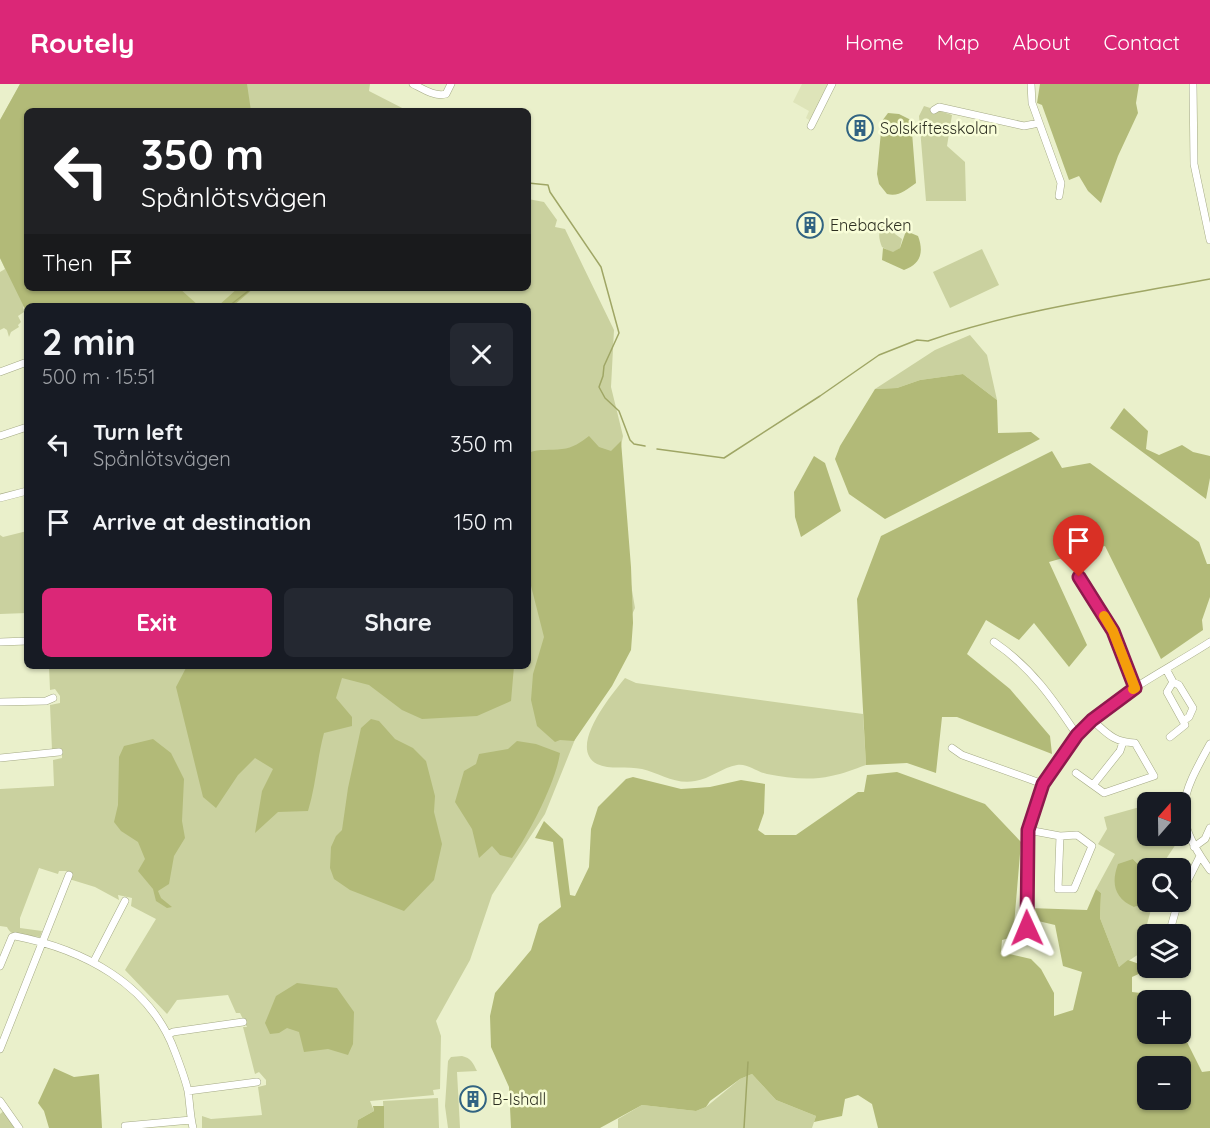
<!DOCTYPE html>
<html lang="en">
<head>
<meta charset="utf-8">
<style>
  :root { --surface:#171b24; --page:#242831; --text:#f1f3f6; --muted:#9ea1a6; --accent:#db2777 }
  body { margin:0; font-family:Quicksand,sans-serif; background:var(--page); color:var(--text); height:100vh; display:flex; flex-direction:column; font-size:22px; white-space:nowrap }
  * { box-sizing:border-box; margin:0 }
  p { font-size:20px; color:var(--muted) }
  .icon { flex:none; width:33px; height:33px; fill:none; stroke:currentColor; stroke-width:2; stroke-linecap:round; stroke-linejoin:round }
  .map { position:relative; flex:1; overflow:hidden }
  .panel { position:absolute; left:24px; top:219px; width:507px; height:366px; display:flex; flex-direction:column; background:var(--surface); border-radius:9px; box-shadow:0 2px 4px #0004 }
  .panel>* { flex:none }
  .hud { position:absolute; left:24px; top:24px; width:507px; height:183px; border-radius:9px; box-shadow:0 2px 4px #0004; background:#202124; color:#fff; overflow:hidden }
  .needle { width:39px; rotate:20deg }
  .controls { position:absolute; left:1137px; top:708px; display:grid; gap:12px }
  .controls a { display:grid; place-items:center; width:54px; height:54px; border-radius:9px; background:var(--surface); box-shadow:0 2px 4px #0004; font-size:30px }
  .pin { position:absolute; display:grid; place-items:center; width:51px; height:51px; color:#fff; margin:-62px -26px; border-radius:50% 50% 50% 0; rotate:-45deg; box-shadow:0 0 6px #0007 }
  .pin .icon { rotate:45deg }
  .me { position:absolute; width:66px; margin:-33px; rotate:359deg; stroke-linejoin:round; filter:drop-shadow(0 0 4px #0008) }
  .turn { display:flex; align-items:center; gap:21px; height:126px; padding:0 18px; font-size:27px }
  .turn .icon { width:78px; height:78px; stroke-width:2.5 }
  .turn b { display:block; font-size:42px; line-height:51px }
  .then { display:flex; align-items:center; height:57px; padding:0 18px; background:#0003; gap:12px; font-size:22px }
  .round { display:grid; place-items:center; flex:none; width:63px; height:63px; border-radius:9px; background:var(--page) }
  .headline { display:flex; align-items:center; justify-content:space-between; height:102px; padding:0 18px }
  h1 { font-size:36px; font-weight:700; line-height:45px }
  .cta { display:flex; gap:12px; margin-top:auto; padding:12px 18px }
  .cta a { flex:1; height:69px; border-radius:9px; background:var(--accent); color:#fff; font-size:24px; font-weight:700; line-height:69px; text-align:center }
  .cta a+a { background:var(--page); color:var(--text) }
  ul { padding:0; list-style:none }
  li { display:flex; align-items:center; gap:18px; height:78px; padding:0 18px }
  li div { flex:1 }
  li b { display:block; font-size:22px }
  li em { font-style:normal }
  header { display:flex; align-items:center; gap:36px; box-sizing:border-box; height:84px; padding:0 30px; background:var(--accent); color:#fff }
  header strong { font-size:28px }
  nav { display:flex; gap:33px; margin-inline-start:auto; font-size:21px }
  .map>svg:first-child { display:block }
  .built { fill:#dee4b9 }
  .green { fill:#cad19f }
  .forest { fill:#b2ba78; fill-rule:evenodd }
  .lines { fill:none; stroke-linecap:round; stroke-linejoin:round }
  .stream { stroke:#9fa665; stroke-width:1.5 }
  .street-casing { stroke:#a4a985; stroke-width:8 }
  .street { stroke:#fff; stroke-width:7 }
  .route-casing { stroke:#8e194d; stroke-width:15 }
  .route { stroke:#db2777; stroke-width:10 }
  .slow { stroke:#f59e0b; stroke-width:10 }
  .labels { text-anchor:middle; stroke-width:5; stroke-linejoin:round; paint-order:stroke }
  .poi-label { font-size:16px; fill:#2d2f21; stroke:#f8fdd8; text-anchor:start }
</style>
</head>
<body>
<header>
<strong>Routely</strong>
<nav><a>Home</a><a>Map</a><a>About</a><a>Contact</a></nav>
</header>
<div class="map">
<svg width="1210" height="1044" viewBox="0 0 1210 1044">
  <rect width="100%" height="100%" fill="#eaf0cb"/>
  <path class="built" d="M802,0H829L811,37L806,34L809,27L793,18Z"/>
  <path class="green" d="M20,0H370L369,7L408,27H27V204H528V115L544,118L557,136L555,143L565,145L614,246L611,303L623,352L614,399L635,524L582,638L545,730L492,811L470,876L436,937L441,952L440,1005L433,1006L434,1011L370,1017L374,1027L358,1036L357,1044H202V1032L211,1035L262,1031L258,1003L266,1001V996L259,988L255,990L243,943H247L240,929H236L228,911L177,916L167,930L125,886L156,835L131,822L132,814L118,811L119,816L95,803L69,795L70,787H59L58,790L39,784L20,834V844L42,847L40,853C28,852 12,855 7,843L0,842V705L54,702L53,676L62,674V667L52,666L50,621L60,619V612L55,605L50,606L49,582H528V222H27V229L23,222L24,228L18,232L21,238L18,241L19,243L11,248L9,253L7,246L4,244L0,246V188L5,185L0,174V36Z
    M924,22L952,31L947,62L965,78L966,117H926L919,32Z
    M884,138L895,150L902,155L900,164L893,169L882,163C878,153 878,147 884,138Z
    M982,165L999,201L950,224L933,188Z
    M970,251L987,271L997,316L963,290L920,296L897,304L875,305L935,266Z
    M27,447V529L0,530V451L3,453Z
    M625,594L636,599L863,630L866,681C854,685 843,690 831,692C810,697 788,694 767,690C757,688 747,679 737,681C723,683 710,695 695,697C676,701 659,689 642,685C628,682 609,686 597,680C567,664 612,610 625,594Z
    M1147,721L1148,752H1180L1181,736L1182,751L1160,784H1148L1147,789L1133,775L1134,823L1153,818L1139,870L1119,883L1100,834L1101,809L1096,805L1115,770L1098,760L1107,745L1104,733Z
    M462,972C471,974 473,979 477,987L457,988L460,1044H448L445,1022L448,977L451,973Z
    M752,990L776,1016L816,1032L812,1044H618V1035L642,1021L696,1027L706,1023L740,995Z
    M438,1014L439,1044H384L383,1017Z
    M5,1026L15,1044H0V1030Z"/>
  <path class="forest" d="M20,0H247L251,27H27V204H179L199,222H27V229L0,174V36Z
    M1040,0H1139L1136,19L1138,29L1118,72L1101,119L1088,107L1079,92L1069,96L1042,21L1037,19Z
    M888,29L899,30L911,36L916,99C906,106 899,113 887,110L879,100L877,90L882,37Z
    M906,147L918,152C924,168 921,180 904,186L882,176L883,164L893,168L900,164Z
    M238,204H254L233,222H218Z
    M963,290L997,316L998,349L1031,348L1040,355L885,435L849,410L835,375L840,362L875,305L897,304L920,296Z
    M1124,324L1148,347L1146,365L1159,371L1182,361L1193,368L1210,372V394L1206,415L1110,344Z
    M589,352L599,363L611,367L621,357L631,483L633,539L631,566L612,602L574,657L560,656L555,658L537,642L531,616L533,590L544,553L528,490V369C540,364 550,367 562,365C573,364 581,358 589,352Z
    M1052,367L1062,384L1090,379L1199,458L1207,480H1210V513L1202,536L1203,546L1161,575L1105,462L1049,478L1087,561L1069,583L1034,539L1019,556L986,536L967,570L1010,605L1050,652L1052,670L957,633H942L936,689L907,679L866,681L857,515L881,452Z
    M814,372L825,379L841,427L801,453L795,433L794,408Z
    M187,582H514L511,617L477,632L422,635L402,626L369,601L342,594L336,614L352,633V642L324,649C317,675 316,701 308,727L278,728L255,749L262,707L273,685L255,674L238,691L216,724L203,713L176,603Z
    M371,635L379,637L395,655L413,664L426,677L435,712L434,728L442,760L434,796L404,827L350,806L334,795L330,784L331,763L336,752L342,746L348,704L361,644Z
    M153,655L171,669L184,695L182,737L185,754L174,772L169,800L158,807L161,814L172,823L167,824L156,817L153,805L138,787L145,775L138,758L121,747L114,738L118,721L119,673L124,662Z
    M517,657L536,660L560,669C556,698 529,750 512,774L500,771L492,762L479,774L472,745L455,718L464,687L476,680L479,670L508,665Z
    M897,688L985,720L1021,758L1013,853L1002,856L1001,868L1031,875L1041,885L1054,909V932L1073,926L1082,888L1063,882L1055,841L1034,836L1029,832V824L1087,826L1096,805L1101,809L1100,834L1119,883L1128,876L1142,881L1143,888L1132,893V908L1158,911L1162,916H1148V950H1180L1181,946L1202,988L1210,987V1044H878L872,1020L858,1011L845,1015L842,1032L814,1038L816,1032L776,1016L752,990L740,995L710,1017L706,1023L696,1027L642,1021L600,1044H511L509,1003L491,963L490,932L495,909L531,866L539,840L561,823L553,758L535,754L544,737L563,755L570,811L575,812L589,783L591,745L598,723L626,695L633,693L681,705L710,703L741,696L765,700L764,729L758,746L765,751H796L858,708H864L867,691ZM1148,982H1180V1016H1148Z
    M1133,775L1147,789L1148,818H1153L1134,823C1114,814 1111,799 1118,780Z
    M297,899L337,904L354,928L353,960L348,971L328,965L304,968L299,948L287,944L279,949L270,950L265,939L276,912Z
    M54,984L74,993L99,990L102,1044H49L44,1027L38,1019Z
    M373,1022H384V1044H357L358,1036L374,1027Z"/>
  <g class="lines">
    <path class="stream" d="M528,99L548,101L550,108L601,183L619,249L604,282L603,292L599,303L605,314L619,327L630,356L634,360L645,362
      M229,222L252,204
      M657,365L724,374L820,312L879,271L917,256L928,257C1019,225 1115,213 1210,195
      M744,1044L748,978"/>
    <g class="street-casing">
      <path id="street" d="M413,0C423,5 435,13 446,10L451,0
        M1031,0L1032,19L1061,99L1059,112
        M1193,0L1194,80L1210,156
        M934,26L939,23L1024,42L1039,39
        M811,42L832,0
        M0,288L27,278
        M0,352L27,343
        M0,414L27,407
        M1079,493L1113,547L1135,604
        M0,558L27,557
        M994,558C1031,583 1053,615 1077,651
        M1166,585L1173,598L1167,608L1183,637L1189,633L1193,624L1179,601L1173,598
        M0,618L46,617L53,614
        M1170,653L1185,641L1183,637
        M1210,660C1180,714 1171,732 1210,786
        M952,664L962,671L1043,700
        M0,674L59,668
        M1076,689L1104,709L1154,692L1135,659C1113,658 1107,649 1092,636
        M1093,701L1120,667L1123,658
        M1028,746L1060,752L1077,751L1092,762L1074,805H1058L1060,752
        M1194,763L1205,755L1210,744
        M1180,812L1200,772
        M1027,845C1027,815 1023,772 1029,744C1036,706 1062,661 1092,635C1127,605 1171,583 1210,558
        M1169,850L1178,818
        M94,877L125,817
        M0,882L12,853L15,852C82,865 150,899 175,968C180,981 185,994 188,1007C190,1020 190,1032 193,1044
        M1155,886L1157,884
        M168,951L173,948L243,938
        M0,965L69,791
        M188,1007L257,998
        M0,1017L19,1044
        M125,1042L191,1036"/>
    </g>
    <use href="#street" class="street"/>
  </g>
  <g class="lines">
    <g class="route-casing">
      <path id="route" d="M1027,844L1028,746L1043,700L1077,651L1092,636L1135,604L1113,547L1079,493"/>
    </g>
    <use href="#route" class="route"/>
    <path class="slow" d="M1104,532L1113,547L1135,604L1133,605"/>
  </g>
  <defs>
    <g id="building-ring" transform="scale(1.35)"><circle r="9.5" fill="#f8fdd8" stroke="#326482" stroke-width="1.5"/><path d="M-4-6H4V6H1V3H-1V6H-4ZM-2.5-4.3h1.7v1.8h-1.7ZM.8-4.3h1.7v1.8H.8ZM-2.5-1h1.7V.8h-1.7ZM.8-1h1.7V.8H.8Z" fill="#326482"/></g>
  </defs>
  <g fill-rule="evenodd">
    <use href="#building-ring" x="860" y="44"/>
    <use href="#building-ring" x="810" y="141"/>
    <use href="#building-ring" x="473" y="1015"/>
  </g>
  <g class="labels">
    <g class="poi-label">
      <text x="880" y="50">Solskiftesskolan</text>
      <text x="830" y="147">Enebacken</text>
      <text x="492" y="1021">B-Ishall</text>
    </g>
  </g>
</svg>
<div class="controls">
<a><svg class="needle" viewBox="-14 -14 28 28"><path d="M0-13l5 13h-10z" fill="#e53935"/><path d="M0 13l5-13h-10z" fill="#9ea1a6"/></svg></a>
<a><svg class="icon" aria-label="search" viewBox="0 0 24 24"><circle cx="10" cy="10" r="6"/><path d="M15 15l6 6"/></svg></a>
<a><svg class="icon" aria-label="layers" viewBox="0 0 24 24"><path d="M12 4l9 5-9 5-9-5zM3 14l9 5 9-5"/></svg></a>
<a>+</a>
<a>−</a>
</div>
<div class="pin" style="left:1079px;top:493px;background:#d93025"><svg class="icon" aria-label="arrive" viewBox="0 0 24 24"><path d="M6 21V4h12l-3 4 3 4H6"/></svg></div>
<svg class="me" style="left:1027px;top:844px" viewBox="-20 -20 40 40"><path d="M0-17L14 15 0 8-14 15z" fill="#db2777" stroke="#fff" stroke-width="4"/></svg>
<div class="hud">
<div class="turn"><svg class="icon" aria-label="left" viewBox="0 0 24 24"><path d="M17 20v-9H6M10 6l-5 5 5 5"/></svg><div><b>350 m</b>Spånlötsvägen</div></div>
<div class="then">Then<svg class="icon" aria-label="arrive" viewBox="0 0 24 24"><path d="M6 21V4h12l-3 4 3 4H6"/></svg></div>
</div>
<section class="panel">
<div class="headline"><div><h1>2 min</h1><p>500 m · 15:51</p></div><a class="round"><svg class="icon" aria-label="close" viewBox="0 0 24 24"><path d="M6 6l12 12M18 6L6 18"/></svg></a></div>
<ul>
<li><svg class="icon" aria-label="left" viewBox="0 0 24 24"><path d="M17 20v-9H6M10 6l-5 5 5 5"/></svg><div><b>Turn left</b><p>Spånlötsvägen</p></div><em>350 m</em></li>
<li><svg class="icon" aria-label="arrive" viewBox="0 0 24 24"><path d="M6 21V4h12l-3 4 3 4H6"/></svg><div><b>Arrive at destination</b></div><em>150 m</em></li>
</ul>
<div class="cta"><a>Exit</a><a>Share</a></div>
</section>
</div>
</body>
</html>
